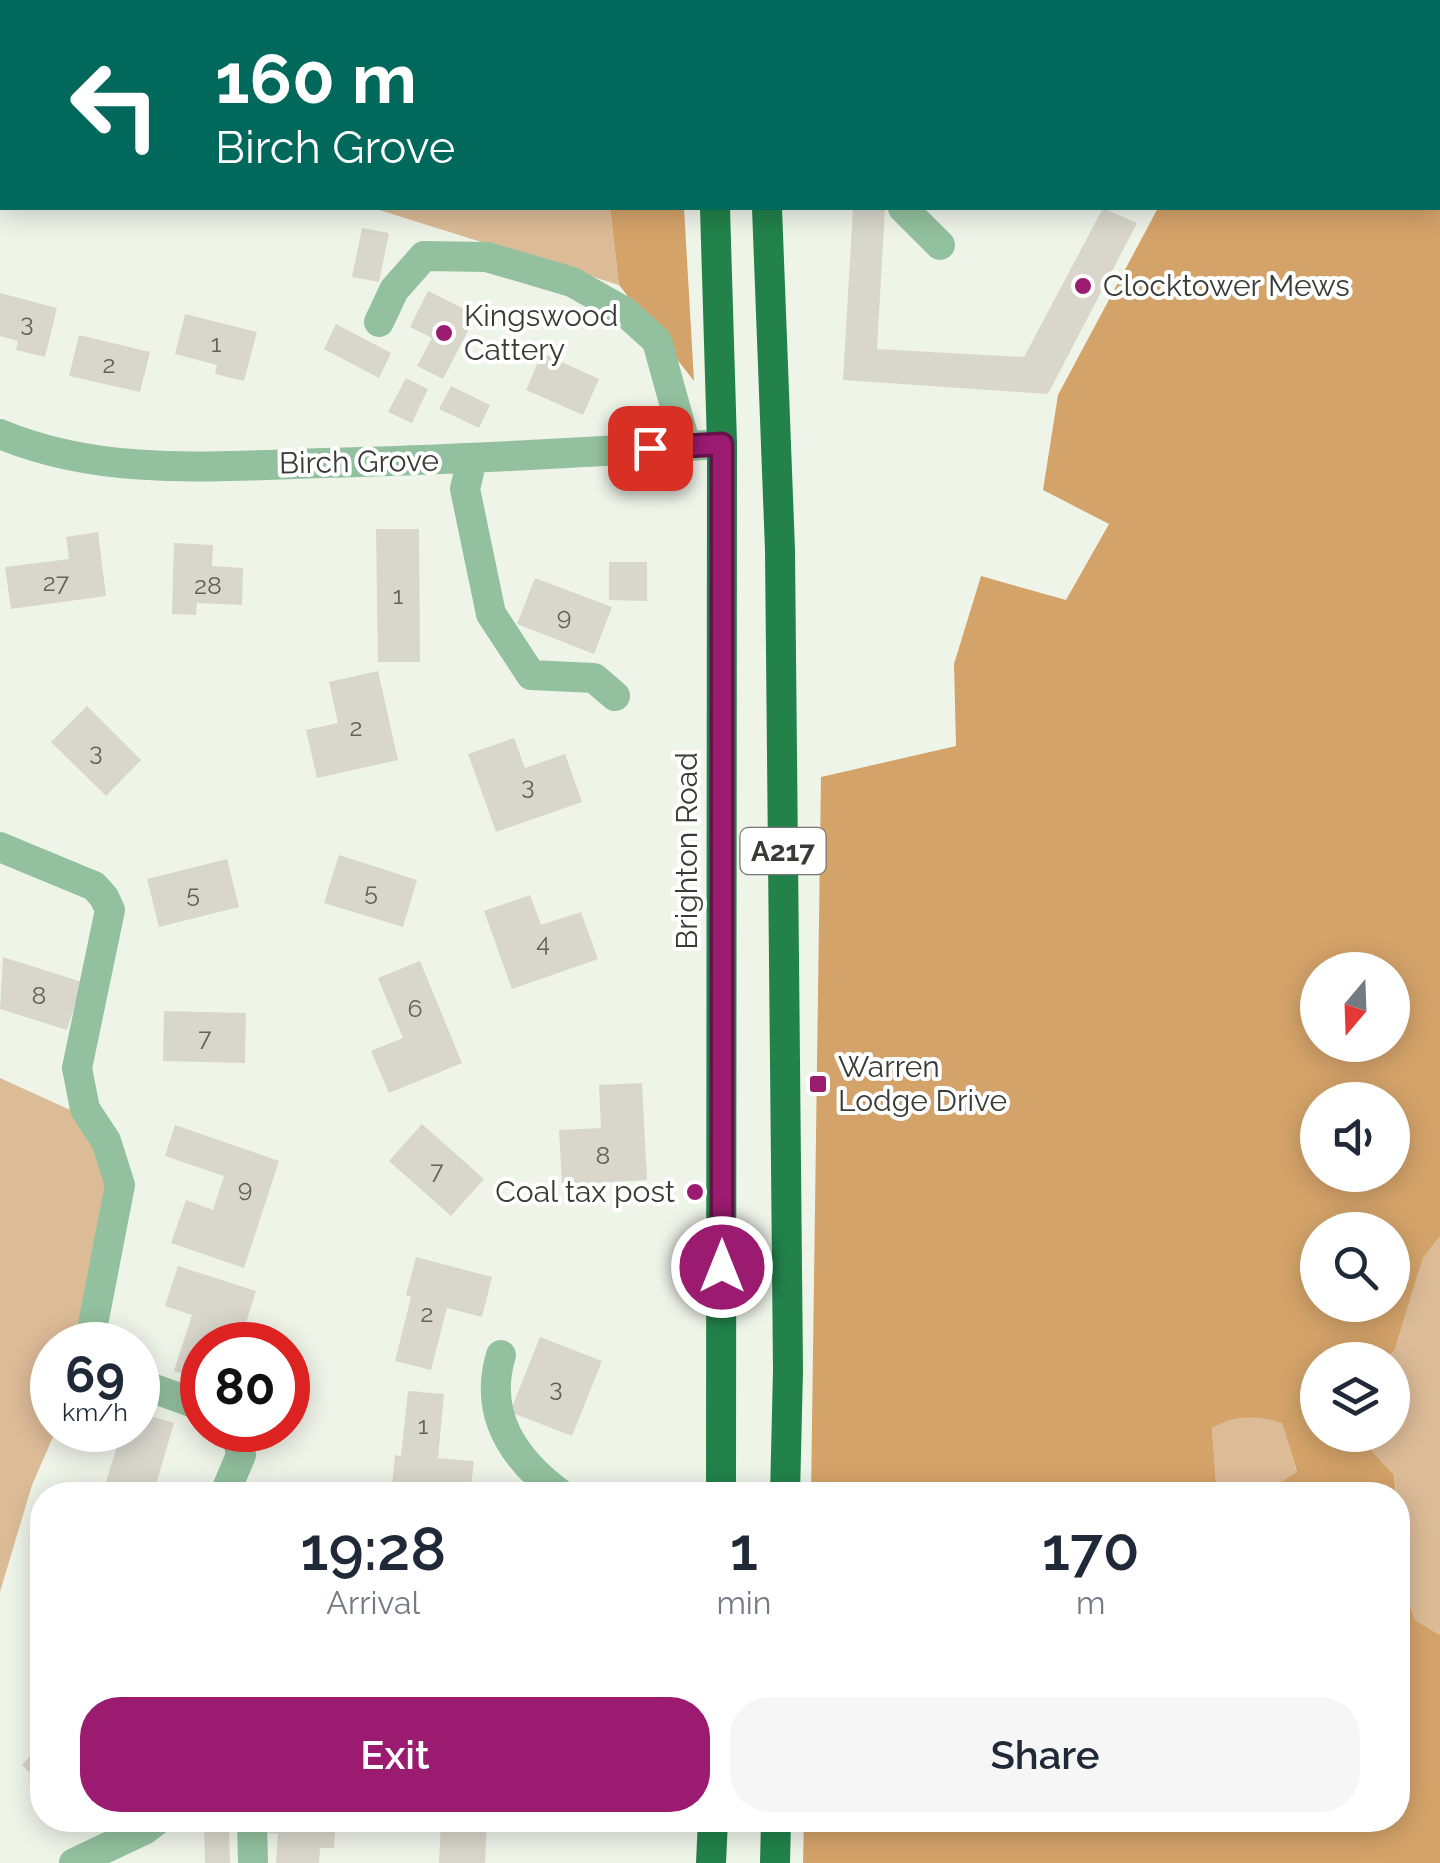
<!DOCTYPE html>
<html lang="en">
<head>
<meta charset="utf-8">
<style>
  :root { --surface:#fff; --page:#f6f6f7; --text:#1f2937; --muted:#747a83; --accent:#9b1b70 }
  body { margin:0; font-family:Raleway,sans-serif; background:var(--page); color:var(--text); height:100vh; display:flex; flex-direction:column; font-size:38px; white-space:nowrap }
  * { box-sizing:border-box; margin:0 }
  p { font-size:32px; color:var(--muted) }
  .icon { flex:none; width:55px; height:55px; fill:none; stroke:currentColor; stroke-width:2; stroke-linecap:round; stroke-linejoin:round }
  .map { position:relative; flex:1; overflow:hidden }
  .sheet { position:absolute; left:30px; top:1482px; width:1380px; height:350px; display:flex; flex-direction:column; background:var(--surface); border-radius:40px; box-shadow:0 5px 25px #0003 }
  .sheet>* { flex:none }
  .hud { position:absolute; left:0px; top:0px; width:1440px; height:210px; box-shadow:0 5px 25px #0003; background:#00695c; color:#fff; overflow:hidden }
  .needle { width:65px; rotate:199deg }
  .buttons { position:absolute; left:1300px; top:952px; display:grid; gap:20px }
  .buttons a { display:grid; place-items:center; width:110px; height:110px; border-radius:50%; background:var(--surface); box-shadow:0 5px 25px #0003; font-size:50px }
  .speed { position:absolute; left:30px; top:1322px; display:flex; gap:20px; font-size:50px; font-weight:700; text-align:center }
  .speed>* { display:grid; place-content:center; width:130px; height:130px; border-radius:50%; background:var(--surface); box-shadow:0 5px 25px #0003; line-height:1 }
  .speed small { font-size:25px; font-weight:400 }
  .speed .limit { border:15px solid #d22; background:#fff; color:#111 }
  .pin { position:absolute; display:grid; place-items:center; width:85px; height:85px; color:#fff; margin:-42px; border-radius:20px; box-shadow:0 5px 15px #0006 }
  .me { position:absolute; width:110px; margin:-55px; rotate:0deg; stroke-linejoin:round; filter:drop-shadow(0 0 8px #0008) }
  .turn { display:flex; align-items:center; gap:35px; height:210px; padding:0 50px; font-size:45px }
  .turn .icon { width:130px; height:130px; stroke-width:2.5 }
  .turn b { display:block; font-size:70px; line-height:85px }
  .eta { display:flex; justify-content:space-evenly; align-items:center; height:170px; text-align:center }
  .eta b { font-size:60px; font-weight:600; line-height:70px }
  .primary-button { display:flex; gap:20px; margin-top:auto; padding:20px 50px }
  .primary-button a { flex:1; height:115px; border-radius:40px; background:var(--accent); color:#fff; font-size:40px; font-weight:600; line-height:115px; text-align:center }
  .primary-button a+a { background:var(--page); color:var(--text) }
  .map>svg:first-child { display:block }
  .green { fill:#dcbb97 }
  .forest { fill:#d4a36a; fill-rule:evenodd }
  .building { fill:#d9d7cc }
  .lines { fill:none; stroke-linecap:round; stroke-linejoin:round }
  .minor { stroke:#93c19f; stroke-width:30 }
  .highway { stroke:#22824a; stroke-width:30 }
  .route-casing { stroke:#651249; stroke-width:25 }
  .route { stroke:#9b1b70; stroke-width:18 }
  .poi-dot { fill:#9b1b70; stroke:#fff; stroke-width:4 }
  .labels { text-anchor:middle; stroke-width:8; stroke-linejoin:round; paint-order:stroke }
  .number-label { font-size:25px; fill:#62625c }
  .shield { fill:#fff; stroke:#757673; stroke-width:2.5 }
  .shield-label { font-size:28px; font-weight:bold; fill:#3a3b37 }
  .poi-label { font-size:30px; fill:#3a3b37; stroke:#fff; text-anchor:start }
  .street-label { font-size:30px; fill:#3a3b37; stroke:#fff }
</style>
</head>
<body>
<div class="map">
<svg width="1440" height="1863" viewBox="0 0 1440 1863">
  <rect width="100%" height="100%" fill="#eff4e9"/>
  <path class="green" d="M0,0H588V2H2V83Z
    M373,208H610L619,285Z
    M0,1078L77,1113L120,1185L89,1345H52V1430H56L32,1485L0,1592Z
    M1440,1236V1635L1415,1620L1398,1570L1399,1511L1394,1475L1357,1435H1392V1360H1386L1395,1349L1423,1258Z
    M1256,1415L1282,1422L1297,1473L1262,1495H1217L1212,1428L1228,1418Z"/>
  <path class="forest" d="M1190,0H1440V1236L1423,1258L1395,1349L1386,1360H1318V1435H1357L1394,1475L1396,1495H1262L1297,1472L1282,1423C1255,1415 1236,1414 1212,1428L1217,1495H811L821,777L956,746L954,664L981,576L1066,600L1109,524L1043,490L1058,395L1158,208H1438V2H1190ZM1318,970H1392V1045H1318ZM1318,1100H1392V1175H1318ZM1318,1230H1392V1305H1318Z
    M610,208H684L694,381L619,285Z
    M1398,1570L1415,1620L1440,1635V1863H803L804,1820H1398Z"/>
  <path class="building" d="M853,208H885L877,349L1024,357L1103,208L1137,223L1048,394L843,380Z
    M362,228L389,233L379,282L352,277Z
    M428,291L476,315L443,379L417,366L432,338L410,327Z
    M0,293L57,308L45,357L16,350L18,341L0,336Z
    M185,314L257,332L244,381L215,374L217,365L175,354Z
    M336,324L391,353L379,378L324,349Z
    M79,335L150,352L140,392L69,376Z
    M542,353L599,379L583,415L526,390Z
    M406,378L428,389L412,423L388,412Z
    M451,386L490,405L479,428L439,409Z
    M376,529H419L420,662H378Z
    M98,532L106,596L11,609L5,567L69,559L66,537Z
    M174,543L213,545L212,566L243,568L242,605L197,603L196,615L172,614Z
    M609,562H647V601L609,600Z
    M535,578L612,607L594,654L517,624Z
    M378,671L398,760L317,778L306,730L338,723L329,682Z
    M87,706L141,760L106,796L51,742Z
    M514,738L525,768L565,754L582,802L496,832L468,754Z
    M339,855L417,880L403,927L324,903Z
    M227,859L239,907L159,927L147,879Z
    M530,895L541,925L581,912L598,959L512,989L484,911Z
    M3,957L82,982L67,1030L0,1009Z
    M420,961L462,1063L389,1093L371,1051L403,1038L378,978Z
    M164,1011L246,1013L245,1063L163,1061Z
    M642,1083L647,1180L562,1185L559,1130L601,1128L599,1085Z
    M422,1124L484,1179L451,1216L389,1161Z
    M175,1125L279,1161L244,1268L171,1243L186,1200L213,1210L224,1176L165,1156Z
    M416,1257L492,1277L482,1317L447,1308L431,1370L395,1361L411,1297L406,1295Z
    M178,1266L256,1291L239,1345H202V1380L174,1371L192,1315L165,1306Z
    M540,1337L602,1361L572,1436L510,1412Z
    M408,1391L444,1394L438,1458L474,1461L470,1495H391L395,1455L401,1456Z
    M138,1412L174,1423L153,1495H137L105,1485L122,1430H138Z
    M42,1742V1785L22,1765Z
    M204,1820H229L230,1863H205Z
    M269,1820H336L334,1848H320L319,1863H276L278,1834L268,1833Z
    M441,1820H487L485,1863H439Z"/>
  <g class="lines">
    <path class="minor" d="M903,208L940,245
      M379,322L394,290L424,256L487,257L572,282L625,312L657,341L686,446
      M0,434C103,477 215,466 324,463C457,460 589,452 722,444
      M472,459L465,489L491,614L531,675L594,678L615,696
      M0,847L94,886L104,897L110,910L77,1068L85,1109L106,1141L120,1185L89,1345
      M501,1355C483,1415 514,1460 562,1495
      M138,1383L202,1406
      M224,1495L241,1455L236,1430
      M252,1820L253,1863
      M74,1863L144,1830L157,1820"/>
    <path class="highway" d="M709,0V2
      M761,0V2
      M715,208L722,444L721,1495
      M767,208L780,550L788,1370L785,1495
      M711,1863L713,1820
      M775,1863L776,1820"/>
  </g>
  <g class="lines">
    <g class="route-casing">
      <path id="route" d="M650,448L722,444V1267"/>
    </g>
    <use href="#route" class="route"/>
  </g>
  <g class="poi-dot">
    <circle cx="1083" cy="286" r="10"/>
    <circle cx="444" cy="333" r="10"/>
    <rect x="808" y="1074" width="20" height="20" rx="5"/>
    <circle cx="695" cy="1192" r="10"/>
  </g>
  <g class="labels">
    <g class="number-label">
      <text x="27" y="331">3</text>
      <text x="216" y="352">1</text>
      <text x="109" y="373">2</text>
      <text x="56" y="591">27</text>
      <text x="208" y="594">28</text>
      <text x="398" y="604">1</text>
      <text x="564" y="625">9</text>
      <text x="356" y="736">2</text>
      <text x="96" y="760">3</text>
      <text x="528" y="794">3</text>
      <text x="371" y="900">5</text>
      <text x="193" y="902">5</text>
      <text x="543" y="951">4</text>
      <text x="39" y="1004">8</text>
      <text x="415" y="1017">6</text>
      <text x="205" y="1046">7</text>
      <text x="603" y="1164">8</text>
      <text x="437" y="1179">7</text>
      <text x="245" y="1197">9</text>
      <text x="427" y="1322">2</text>
      <text x="556" y="1396">3</text>
      <text x="423" y="1434">1</text>
    </g>
    <rect class="shield" x="740.5" y="828" width="85" height="46" rx="8"/>
    <g class="shield-label">
      <text x="783" y="861">A217</text>
    </g>
    <g class="poi-label">
      <text x="1103" y="296">Clocktower Mews</text>
      <text x="464" y="326">Kingswood<tspan x="464" dy="34">Cattery</tspan></text>
      <text x="838" y="1077">Warren<tspan x="838" dy="34">Lodge Drive</tspan></text>
      <text x="675" y="1202" text-anchor="end">Coal tax post</text>
    </g>
    <g class="street-label">
      <text transform="translate(359 462) rotate(-1)" y="10">Birch Grove</text>
      <text transform="translate(687 851) rotate(-90)" y="10">Brighton Road</text>
    </g>
  </g>
</svg>
<div class="buttons">
<a><svg class="needle" viewBox="-14 -14 28 28"><path d="M0-13l5 13h-10z" fill="#e53935"/><path d="M0 13l5-13h-10z" fill="#747a83"/></svg></a>
<a><svg class="icon" aria-label="sound" viewBox="0 0 24 24"><path d="M4 9h4l5-4v14l-5-4H4zM17 9q2 3 0 6"/></svg></a>
<a><svg class="icon" aria-label="search" viewBox="0 0 24 24"><circle cx="10" cy="10" r="6"/><path d="M15 15l6 6"/></svg></a>
<a><svg class="icon" aria-label="layers" viewBox="0 0 24 24"><path d="M12 4l9 5-9 5-9-5zM3 14l9 5 9-5"/></svg></a>
</div>
<div class="speed"><div>69<small>km/h</small></div><div class="limit">80</div></div>
<div class="pin" style="left:650px;top:448px;background:#d93025"><svg class="icon" aria-label="arrive" viewBox="0 0 24 24"><path d="M6 21V4h12l-3 4 3 4H6"/></svg></div>
<svg class="me" style="left:722px;top:1267px" viewBox="-20 -20 40 40"><circle r="17" fill="#9b1b70" stroke="#fff" stroke-width="3"/><path d="M0-11L8 9 0 5-8 9z" fill="#fff"/></svg>
<div class="hud">
<div class="turn"><svg class="icon" aria-label="left" viewBox="0 0 24 24"><path d="M17 20v-9H6M10 6l-5 5 5 5"/></svg><div><b>160 m</b>Birch Grove</div></div>
</div>
<section class="sheet">
<div class="eta">
<div><b>19:28</b><p>Arrival</p></div>
<div><b>1</b><p>min</p></div>
<div><b>170</b><p>m</p></div>
</div>
<div class="primary-button"><a>Exit</a><a>Share</a></div>
</section>
</div>
</body>
</html>
